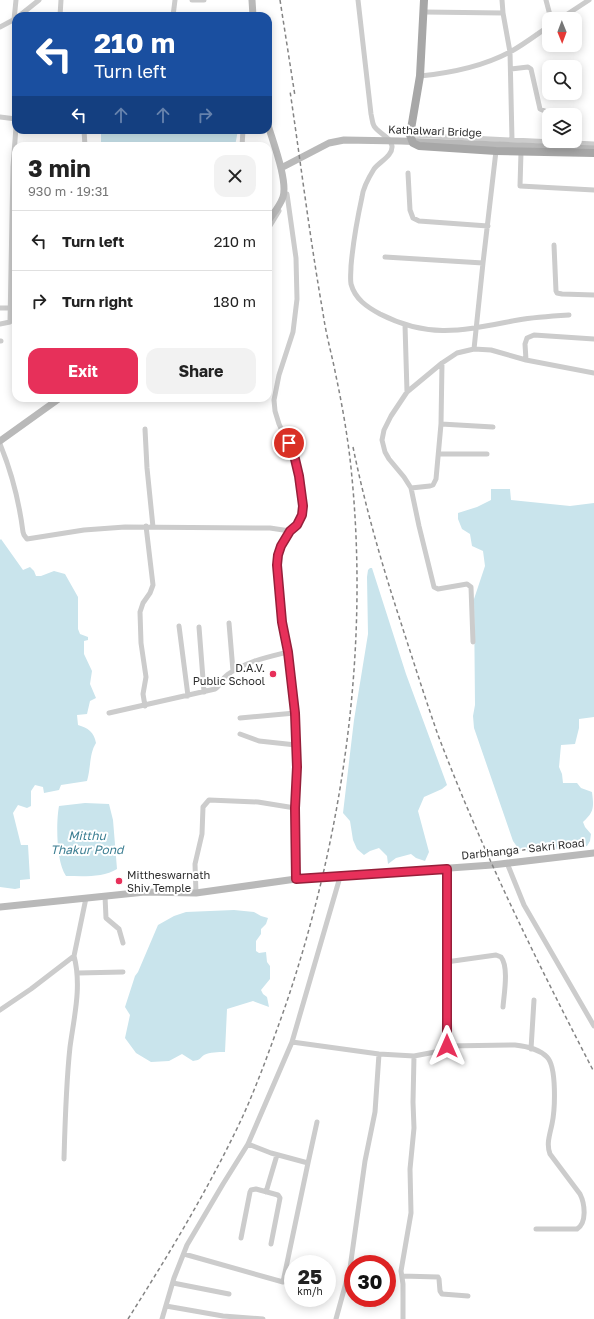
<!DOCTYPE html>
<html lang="en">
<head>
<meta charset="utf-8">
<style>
  :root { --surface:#fff; --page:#f2f2f2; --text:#222; --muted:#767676; --line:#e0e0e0; --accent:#e7305a }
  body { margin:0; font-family:"Golos Text",sans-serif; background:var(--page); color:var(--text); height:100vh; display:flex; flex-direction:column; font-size:15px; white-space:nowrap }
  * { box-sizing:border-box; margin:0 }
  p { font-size:13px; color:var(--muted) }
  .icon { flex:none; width:22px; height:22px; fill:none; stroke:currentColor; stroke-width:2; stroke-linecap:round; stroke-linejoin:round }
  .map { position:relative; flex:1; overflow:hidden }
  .details { position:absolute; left:12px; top:142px; width:260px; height:260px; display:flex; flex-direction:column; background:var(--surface); border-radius:12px; box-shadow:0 2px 10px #0003 }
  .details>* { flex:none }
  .top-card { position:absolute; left:12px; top:12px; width:260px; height:122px; border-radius:12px; box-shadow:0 2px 10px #0003; background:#1a4fa0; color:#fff; overflow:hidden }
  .needle { width:26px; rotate:179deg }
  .controls { position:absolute; left:542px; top:12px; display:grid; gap:8px }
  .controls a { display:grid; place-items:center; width:40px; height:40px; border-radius:8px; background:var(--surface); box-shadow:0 2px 10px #0003; font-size:20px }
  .speed { position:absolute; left:284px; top:1255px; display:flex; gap:8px; font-size:20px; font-weight:700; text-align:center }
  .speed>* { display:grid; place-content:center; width:52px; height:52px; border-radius:50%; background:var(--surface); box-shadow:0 2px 10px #0003; line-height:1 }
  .speed small { font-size:10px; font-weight:400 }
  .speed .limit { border:6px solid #d22; background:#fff; color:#111 }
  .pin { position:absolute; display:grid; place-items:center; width:34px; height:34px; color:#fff; margin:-17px; border:2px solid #fff; border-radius:50%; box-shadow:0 1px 4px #0007 }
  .me { position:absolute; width:44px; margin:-22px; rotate:0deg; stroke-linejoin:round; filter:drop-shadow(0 0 3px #0008) }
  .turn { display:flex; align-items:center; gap:14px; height:84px; padding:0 16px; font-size:18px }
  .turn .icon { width:52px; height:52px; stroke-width:2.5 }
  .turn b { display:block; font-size:28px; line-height:34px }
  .lanes { display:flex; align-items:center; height:38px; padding:0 16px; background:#0003; justify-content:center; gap:20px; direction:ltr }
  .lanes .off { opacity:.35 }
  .round { display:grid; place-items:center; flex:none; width:42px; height:42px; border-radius:12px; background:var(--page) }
  .summary { display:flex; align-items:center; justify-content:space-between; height:68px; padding:0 16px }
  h1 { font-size:24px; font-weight:700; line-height:30px }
  .cta { display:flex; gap:8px; margin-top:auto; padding:8px 16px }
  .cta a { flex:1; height:46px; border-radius:12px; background:var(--accent); color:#fff; font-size:16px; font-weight:700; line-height:46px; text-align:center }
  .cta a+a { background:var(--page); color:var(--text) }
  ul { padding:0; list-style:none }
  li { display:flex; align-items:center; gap:12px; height:60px; padding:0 16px; border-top:1px solid var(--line) }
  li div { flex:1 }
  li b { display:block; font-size:15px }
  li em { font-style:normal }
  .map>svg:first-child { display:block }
  .water { fill:#c9e4ec }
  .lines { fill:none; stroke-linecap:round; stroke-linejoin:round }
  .street { stroke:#ccc; stroke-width:5 }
  .secondary { stroke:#b9b9b9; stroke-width:7 }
  .primary { stroke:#a7a7a7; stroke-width:8 }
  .rail { stroke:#848484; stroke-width:1.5; stroke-dasharray:4 3; stroke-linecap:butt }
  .route-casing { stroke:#961f3a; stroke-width:10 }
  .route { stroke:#e7305a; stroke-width:7 }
  .poi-dot { fill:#e7305a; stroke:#fff; stroke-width:1.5 }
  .labels { text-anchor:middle; stroke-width:4; stroke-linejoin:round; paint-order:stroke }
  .street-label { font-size:11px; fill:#2f2f2f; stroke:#fff }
  .poi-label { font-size:11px; fill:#2f2f2f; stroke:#fff; text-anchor:end }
  .water-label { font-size:12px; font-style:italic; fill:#3c7e92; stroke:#fff }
</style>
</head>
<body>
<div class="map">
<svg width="594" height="1319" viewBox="0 0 594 1319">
  <rect width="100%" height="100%" fill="#fff"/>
  <path class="water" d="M101,130H238L235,146H101Z
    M491,489H510L511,500L570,506L594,503V717L579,719V728L575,744L561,745L559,767L562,774L563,783H577L581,788L592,792C594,808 594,812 583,822L585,827L591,834L590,841L587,846L556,849L536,853L520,851L513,841L474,728L473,716L475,705L474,599L485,566L483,551L472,546L470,534L462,529L458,519V513L477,507L491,500Z
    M1,539L23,570L30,567L34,571L36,576H41L54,571L65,574L78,597V629L80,634L88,637V640L84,641V654L92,671L90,684L96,698L90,701L87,714L77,715L78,725C88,728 94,732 96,743C89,754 91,768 87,781L61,785L59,790L44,793L43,787L35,785L31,791V806L27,808L18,805L13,813L21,845H28L30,879L20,880V888L15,889L0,887V540Z
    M370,568H372L406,674L447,785L442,789L424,797L418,811L429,852L425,861L416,858L411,854L396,858L388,864L387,856L379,848L370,851L364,855L357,849L353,840L350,821L343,813L354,720L368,634L367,577L368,570Z
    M85,803L109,804L113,820L117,869C103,878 82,876 66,876C56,862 56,822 59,806Z
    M234,910L254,912L261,916L268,918L266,924L261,929V934L256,941V951L259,953L266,952L267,962L270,966V979L261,990L263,994L267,997L269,1007L253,1001L227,1009L225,1052C218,1052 210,1052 204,1055C199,1059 200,1060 193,1061L182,1054L169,1061L151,1062L136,1053L125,1038L130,1015L125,1007L135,976L138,972L158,925L174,916L186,912Z"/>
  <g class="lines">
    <path class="street" d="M192,0H204
      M358,0L371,114C372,118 372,122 374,126C378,133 391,137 392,146C393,156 379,162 374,169C369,177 363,188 362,197C357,220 353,243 351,266C351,272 350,278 351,284C355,299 367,307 380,314C431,340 465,330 518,320C535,317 552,316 569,315
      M502,0L503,13L510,52L512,140
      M546,0L551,19
      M424,12L503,13
      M19,16L39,0
      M60,16L61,0
      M173,16L175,0
      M560,19L589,0
      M14,20L16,0
      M0,27L15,19
      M511,69L528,67L531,69L540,109L547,112L545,142
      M420,76C451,73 482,67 510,52C523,45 536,35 549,26
      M0,117L16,119
      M84,130L85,146
      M410,135L594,144
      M242,146L243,130
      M521,152L520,186L594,190
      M408,173L410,210L413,218L419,221L488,226
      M287,194L296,258L297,299L293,332L279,375L274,400L275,411L279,424L295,459L299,476L303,506V515L297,525L290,531L281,546L278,555L277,565L282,622L288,652L295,713L297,767L295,808L296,879
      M268,229L279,211
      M554,245L556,291L557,293L562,294L594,295
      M385,257L483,263
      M0,308H11
      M0,324L10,322L13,167L16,127
      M405,325L407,392
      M0,341H1
      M474,349L483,263L496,151
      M526,360L525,344L527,338L534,335L594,339
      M441,424L493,427
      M145,429L147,468L153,527
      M0,444C12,473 19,501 23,532L24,535L27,539L84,530L125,527L270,528L290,531
      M439,454H487
      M411,488L430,486L433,485L436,479L441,424L442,363
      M229,623L233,671
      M179,626L188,696
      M199,627L204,692
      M473,642L471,587L467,584L438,589L434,587L419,526L411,488L404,477L389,459L385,452L382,440L384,430L391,416L407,392L442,363L457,353L474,349L491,350L526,360L594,373
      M145,706L143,694L146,677L141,643L140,612L143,603L150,593L153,585L146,526
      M109,713L215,689C221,686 221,679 227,675C244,662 268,657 288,652
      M240,718L295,713
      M240,734L259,741L296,745
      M507,863L524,905L594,1026
      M447,869V1046
      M196,893L195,864L202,834L203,807L209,800L258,802L295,808
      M105,896L106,918L119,929L123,943
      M446,962L496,955L501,957C509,967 504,994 503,1007
      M78,973L123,972
      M0,1010L31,989L74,956L86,898
      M292,1042L379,1054L414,1056L435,1052L447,1046L515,1045C525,1046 539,1049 547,1057C557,1067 555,1110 552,1124C550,1134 546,1144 550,1154L580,1194C585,1204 587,1223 577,1229H536
      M531,1049L534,1000
      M64,1159C65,1122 66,1084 70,1047C74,1017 82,986 74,956
      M308,1163L317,1122
      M266,1192L277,1155
      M241,1238L250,1192L251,1190L256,1189L278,1195L280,1198L271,1244
      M184,1254L283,1282L308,1163L271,1153L248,1144
      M402,1276L438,1277L439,1279L440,1291L442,1294L468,1296
      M173,1283L229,1294
      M166,1306L223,1316L263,1319
      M162,1319L174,1278L187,1245L223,1184L248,1144L292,1042L340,877
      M336,1319L350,1268L365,1161L375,1112L379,1054
      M403,1319V1284L401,1271L411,1213L410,1169L414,1128L413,1102L414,1056"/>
    <path class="secondary" d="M252,0L253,16
      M268,125C273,142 288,181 283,197C280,206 273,214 268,221
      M281,168L329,143L344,140L401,141L594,149
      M0,441L60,398
      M0,907L145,892L196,893L296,879L492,865L594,853"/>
    <path class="primary" d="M424,0L420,76L410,135L413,143L419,146L496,151L594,153"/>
    <path class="rail" d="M280,0L295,96
      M353,447C365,506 382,565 401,623C413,660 425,698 438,735C482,851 537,962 594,1072
      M128,1319C169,1254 209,1188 242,1118C258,1083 271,1046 284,1010C342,841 369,656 352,478C349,444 343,409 336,376C332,355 326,335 323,313C310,239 301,165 290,91"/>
  </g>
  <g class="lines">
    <g class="route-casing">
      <path id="route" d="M289,443L295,459L299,476L303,506L302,515L297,525L290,531L281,546L278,555L277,565L282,622L288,652L295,713L297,767L295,808L296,879L447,869V1046"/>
    </g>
    <use href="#route" class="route"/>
  </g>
  <g class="poi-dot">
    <circle cx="273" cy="674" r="4"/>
    <circle cx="119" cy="881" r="4"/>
  </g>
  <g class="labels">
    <g class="street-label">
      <text transform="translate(435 131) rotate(2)" y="4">Kathalwari Bridge</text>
      <text transform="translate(523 849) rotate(-6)" y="4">Darbhanga - Sakri Road</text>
    </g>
    <g class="poi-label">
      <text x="265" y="672">D.A.V.<tspan x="265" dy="13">Public School</tspan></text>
      <text x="127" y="879" text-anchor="start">Mittheswarnath<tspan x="127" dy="13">Shiv Temple</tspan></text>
    </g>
    <g class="water-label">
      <text x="87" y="840">Mitthu<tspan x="87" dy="14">Thakur Pond</tspan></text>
    </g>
  </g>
</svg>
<div class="controls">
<a><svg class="needle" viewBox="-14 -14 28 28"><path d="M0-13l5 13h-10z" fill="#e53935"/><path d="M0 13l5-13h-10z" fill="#767676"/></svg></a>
<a><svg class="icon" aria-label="search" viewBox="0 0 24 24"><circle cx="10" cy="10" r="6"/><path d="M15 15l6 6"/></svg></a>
<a><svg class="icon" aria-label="layers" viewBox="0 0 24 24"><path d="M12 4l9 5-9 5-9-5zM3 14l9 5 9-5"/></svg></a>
</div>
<div class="speed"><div>25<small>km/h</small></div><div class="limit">30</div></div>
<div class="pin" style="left:289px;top:443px;background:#d93025"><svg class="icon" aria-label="arrive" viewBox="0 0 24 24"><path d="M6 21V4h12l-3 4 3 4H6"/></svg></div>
<svg class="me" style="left:447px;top:1046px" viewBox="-20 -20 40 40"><path d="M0-17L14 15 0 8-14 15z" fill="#e7305a" stroke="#fff" stroke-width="4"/></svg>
<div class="top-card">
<div class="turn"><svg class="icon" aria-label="left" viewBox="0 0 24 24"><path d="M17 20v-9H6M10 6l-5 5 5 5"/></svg><div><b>210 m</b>Turn left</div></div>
<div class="lanes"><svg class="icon" aria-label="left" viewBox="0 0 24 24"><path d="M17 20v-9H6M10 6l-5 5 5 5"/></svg><svg class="icon off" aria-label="ahead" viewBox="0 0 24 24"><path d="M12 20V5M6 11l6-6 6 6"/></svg><svg class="icon off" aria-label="ahead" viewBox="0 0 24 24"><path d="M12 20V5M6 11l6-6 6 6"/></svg><svg class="icon off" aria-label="right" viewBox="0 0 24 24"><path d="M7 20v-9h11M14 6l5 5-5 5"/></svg></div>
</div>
<section class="details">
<div class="summary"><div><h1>3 min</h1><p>930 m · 19:31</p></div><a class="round"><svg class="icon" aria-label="close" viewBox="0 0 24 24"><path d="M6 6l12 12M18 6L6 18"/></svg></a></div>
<ul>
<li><svg class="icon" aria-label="left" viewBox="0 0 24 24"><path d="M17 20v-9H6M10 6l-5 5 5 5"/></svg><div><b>Turn left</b></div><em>210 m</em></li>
<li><svg class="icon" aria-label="right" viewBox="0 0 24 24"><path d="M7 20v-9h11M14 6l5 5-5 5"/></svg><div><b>Turn right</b></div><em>180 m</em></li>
</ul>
<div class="cta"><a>Exit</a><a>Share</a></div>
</section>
</div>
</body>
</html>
